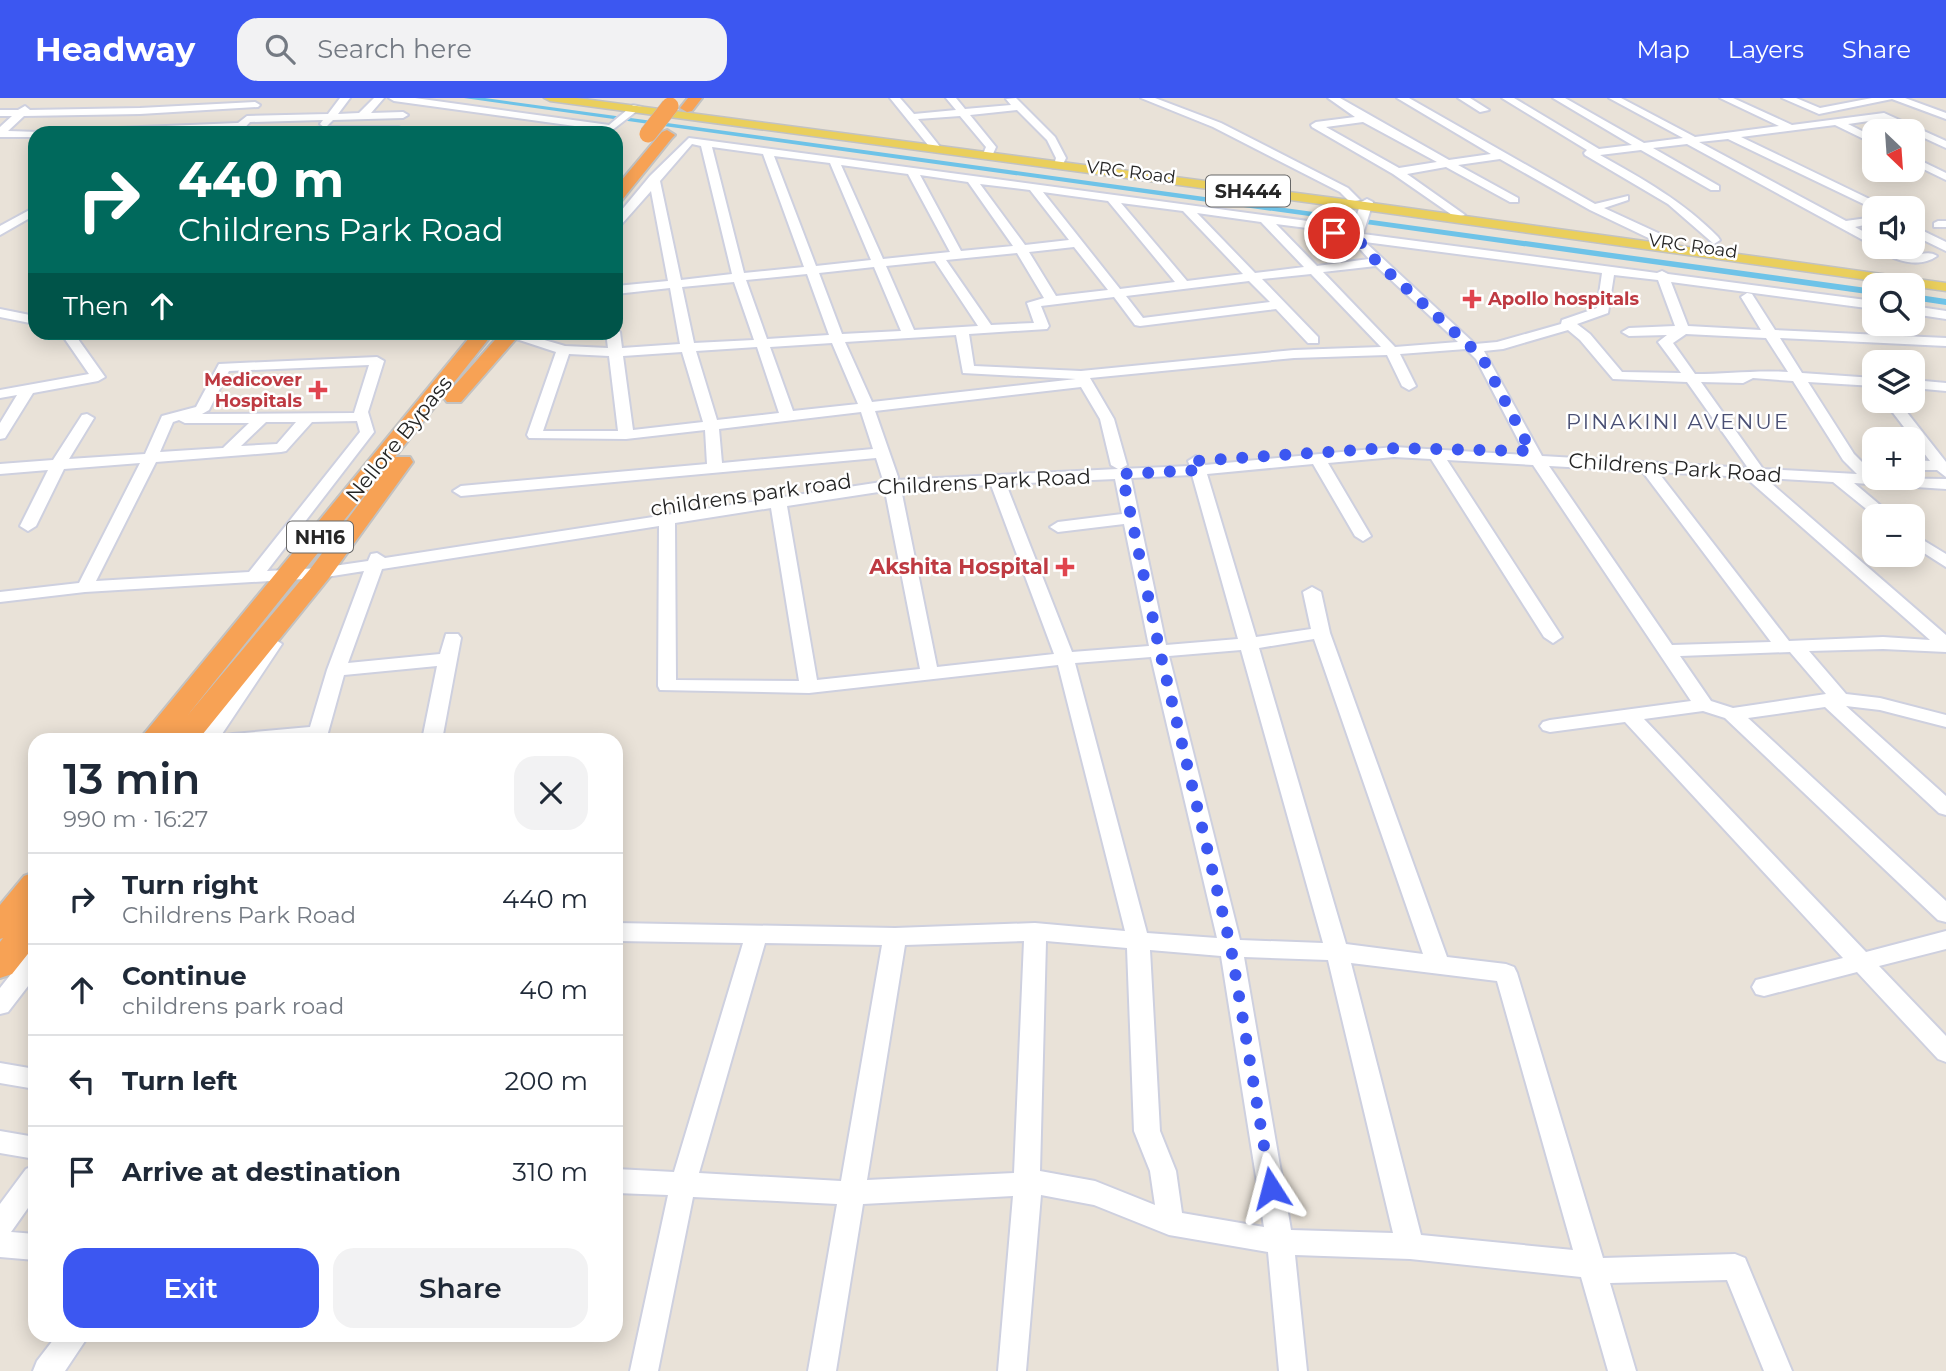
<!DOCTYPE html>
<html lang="en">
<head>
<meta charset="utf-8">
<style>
  :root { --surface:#fff; --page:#f2f2f3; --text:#1f2937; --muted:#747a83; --line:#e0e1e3; --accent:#3c57f1 }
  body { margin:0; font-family:Montserrat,sans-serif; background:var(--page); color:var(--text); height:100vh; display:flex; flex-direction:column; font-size:26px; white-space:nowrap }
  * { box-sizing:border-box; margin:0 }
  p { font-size:23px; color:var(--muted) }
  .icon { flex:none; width:38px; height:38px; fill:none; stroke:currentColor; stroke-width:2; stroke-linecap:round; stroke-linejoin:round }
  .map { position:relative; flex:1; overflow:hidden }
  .sheet { position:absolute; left:28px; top:635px; width:595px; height:609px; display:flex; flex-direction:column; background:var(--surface); border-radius:21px; box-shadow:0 4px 18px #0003 }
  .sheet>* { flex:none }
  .top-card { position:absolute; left:28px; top:28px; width:595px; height:214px; border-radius:21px; box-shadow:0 4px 18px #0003; background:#00695c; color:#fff; overflow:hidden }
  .needle { width:46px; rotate:155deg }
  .fabs { position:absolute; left:1862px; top:21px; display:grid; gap:14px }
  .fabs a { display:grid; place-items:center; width:63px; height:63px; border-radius:14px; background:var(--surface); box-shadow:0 4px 18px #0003; font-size:35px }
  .pin { position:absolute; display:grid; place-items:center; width:60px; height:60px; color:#fff; margin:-30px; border:4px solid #fff; border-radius:50%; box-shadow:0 2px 7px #0007 }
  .me { position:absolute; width:77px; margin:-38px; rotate:351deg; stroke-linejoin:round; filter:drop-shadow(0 0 5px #0008) }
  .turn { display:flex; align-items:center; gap:24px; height:147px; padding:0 35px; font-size:32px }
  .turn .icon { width:91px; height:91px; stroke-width:2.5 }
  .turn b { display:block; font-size:49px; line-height:60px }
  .then { display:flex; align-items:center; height:66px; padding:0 35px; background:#0003; gap:14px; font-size:26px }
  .round { display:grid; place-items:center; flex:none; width:74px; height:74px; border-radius:21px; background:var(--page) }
  .summary { display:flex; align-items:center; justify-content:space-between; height:119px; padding:0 35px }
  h1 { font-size:42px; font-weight:600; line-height:52px }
  .cta { display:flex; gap:14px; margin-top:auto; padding:14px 35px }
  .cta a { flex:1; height:80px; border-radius:21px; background:var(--accent); color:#fff; font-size:28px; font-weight:600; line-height:80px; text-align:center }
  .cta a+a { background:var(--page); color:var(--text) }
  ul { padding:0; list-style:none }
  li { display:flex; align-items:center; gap:21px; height:91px; padding:0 35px; border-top:2px solid var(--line) }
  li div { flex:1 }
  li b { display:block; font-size:26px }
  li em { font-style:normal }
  header { display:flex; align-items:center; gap:42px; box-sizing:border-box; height:98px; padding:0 35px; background:var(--accent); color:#fff }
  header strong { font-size:33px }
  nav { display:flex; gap:38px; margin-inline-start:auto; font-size:24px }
  .search { width:490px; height:63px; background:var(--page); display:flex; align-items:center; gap:18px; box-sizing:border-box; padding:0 24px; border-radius:21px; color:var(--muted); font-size:26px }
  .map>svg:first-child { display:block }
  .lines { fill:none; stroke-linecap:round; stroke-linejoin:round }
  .canal { fill:#6ec3e8; fill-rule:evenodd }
  .minor-casing { stroke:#ced0df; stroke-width:4 }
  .major-casing { stroke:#c2c2c2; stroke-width:3 }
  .highway-casing { stroke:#c2c2c2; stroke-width:4 }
  .minor { fill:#fff; fill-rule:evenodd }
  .major { fill:#eacf5c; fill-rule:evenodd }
  .highway { fill:#f7a255; fill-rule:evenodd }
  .highway-bridge-casing { stroke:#c2c2c2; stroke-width:18; stroke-linecap:butt }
  .highway-bridge { stroke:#f7a255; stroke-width:17 }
  .route { stroke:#3c57f1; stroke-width:12; stroke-dasharray:0 21.6 }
  .health-dot { fill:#e0444e; stroke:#fff; stroke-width:2.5 }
  .labels { text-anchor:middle; stroke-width:5; stroke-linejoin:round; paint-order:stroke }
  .far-street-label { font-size:18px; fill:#262626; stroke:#fff }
  .far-health-label { font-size:18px; font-weight:bold; fill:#be3a42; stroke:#fff; text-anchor:start }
  .shield { fill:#fff; stroke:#676767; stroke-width:2 }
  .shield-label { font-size:19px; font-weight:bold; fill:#262626 }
  .far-quarter-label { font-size:21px; letter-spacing:2px; fill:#494f74; stroke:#fff }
  .street-label { font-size:21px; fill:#262626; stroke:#fff }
  .health-label { font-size:21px; font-weight:bold; fill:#be3a42; stroke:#fff; text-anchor:end }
</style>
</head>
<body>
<header>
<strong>Headway</strong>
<div class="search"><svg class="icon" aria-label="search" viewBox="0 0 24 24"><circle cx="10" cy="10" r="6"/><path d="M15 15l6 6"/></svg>Search here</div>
<nav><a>Map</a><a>Layers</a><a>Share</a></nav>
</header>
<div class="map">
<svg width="1946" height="1273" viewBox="0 0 1946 1273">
  <rect width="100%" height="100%" fill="#e9e2d8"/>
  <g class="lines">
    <path class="canal" d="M464,0H485L1874,191V197Z
      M1913,196L1946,201V207L1913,202Z"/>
    <g class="minor-casing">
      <path id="minor" d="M340,0H350L338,16L359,15L374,0H384L371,15L403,14L408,17L403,20L333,22L326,29H399V33L395,34H316V30L324,29L320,26L323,22L250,24L240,35H230L233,31L65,35L70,32L238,25L247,18L328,16Z
        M389,0H415L609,27L633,7L642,9L611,33L394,3Z
        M890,0H900L914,16L956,12L946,0H956L965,11L1011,7L1006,1L1016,0L1055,39L1066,60L1061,70H1053L1056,60L1047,42L1017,12L970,17L996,49L992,58L988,59L983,56L986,49L960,18L918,21L941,50L932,52Z
        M1141,0H1155L1221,25L1348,90L1360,102L1350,104L1340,94L1213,29Z
        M1328,0H1340L1449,62L1491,56L1397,0H1409L1595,106L1628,98V102L1604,110L1669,140L1670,149L1660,152L1659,145L1590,112L1500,61L1458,67L1518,100V104H1510L1446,69L1407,76L1465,117L1455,119L1393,76L1312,29L1311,27L1316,24L1355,19ZM1363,24L1437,64L1399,70L1326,29Z
        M1458,0H1470L1489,12L1480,14Z
        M1502,0H1514L1599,51L1632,47L1553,0H1565L1644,45L1683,40L1609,0H1621L1695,39L1779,28L1720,0H1733L1792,27L1884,15L1946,43V50L1883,21L1848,26L1874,39V46L1835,27L1741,39L1888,110L1874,111L1728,41L1699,44L1846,123L1874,119V125L1855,129L1874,139V148L1687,46L1653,50L1719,88V92H1711L1641,52L1600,57C1643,81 1684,104 1718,139L1720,142L1714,146L1668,106L1585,57L1584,55L1587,52Z
        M1782,0H1796L1820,10L1872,0H1905L1946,15V21L1892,1L1819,16Z
        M255,4L260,7L258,9L140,16L24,18L8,33L39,34L35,35V39H0V29L12,18H0V12H18L25,8L30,12L140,10Z
        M689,40L1353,129L1361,104L1367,101L1373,104L1363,136L1657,175L1662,173L1668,176L1874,203V211L1671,184L1688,228L1761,232L1741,199L1747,195L1752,196L1775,232L1946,240V248L1780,240L1802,275L1874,280V288L1808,284L1854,356L1870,372L1874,380L1946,381V391L1854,385L1893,418H1875L1833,384L1765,380L1946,537V554L1883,551L1809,553L1846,596L1880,600L1946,617V629L1880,612L1846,608L1946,698V717L1939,715L1825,609L1748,620L1946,803V824L1938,822L1725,620L1703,613L1644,621L1866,854L1946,833V851L1879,868L1946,938V964L1938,961L1857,874L1764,898L1756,896L1752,889L1756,882L1843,860L1625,624L1550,634L1543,632L1540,628L1543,624L1550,622L1691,603L1533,367L1447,362L1562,539L1553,545L1544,539L1431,361L1394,359L1328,365L1371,438L1363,443L1355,438L1313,366L1207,376L1256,539L1311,531L1303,494L1312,489L1321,494L1330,535L1447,859L1506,866L1514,869L1517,875L1603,1160L1735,1156L1745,1160L1792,1273H1764L1727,1182L1610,1185L1636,1273H1608L1581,1179L1410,1161L1295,1157L1307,1273H1279L1268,1154L1169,1137L1094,1107L1041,1097L1026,1273H998L1013,1098L863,1106L836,1273H808L837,1106L693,1099L658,1273H630L668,1097L616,1095V1071L674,1074L743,845L616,843V825L895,830L1035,825L1125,833L1058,567L809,595L660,592L658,588L659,428L382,471L348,565L440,556L446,536H458L461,540L442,642H422L437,568L344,577L326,642H223L226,637L233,636L310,629L327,572L364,473L320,480L85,494L0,504V494L79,485L140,365L64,371L36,428L28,433L20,428L48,372L0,376V366L53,362L82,317L87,316L94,320L69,361L145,356L162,318L196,309L219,266L377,259L384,263L368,314L374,334L267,473L320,470L368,463L371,456L377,455L385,460L888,383L882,379L876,360L461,398L453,393L461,388L707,366L705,332L626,341L529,340L527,337L556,254L504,237L506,234H517L565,248L608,250L606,234H616V231L620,234L622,250L680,246L670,190L616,196V188L668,183L651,93L620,128L616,129V119L650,78ZM692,46L701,48L732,176L681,182L660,83ZM712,49L763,56L804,169L744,175ZM774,58L830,65L871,162L816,168ZM841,67L908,76L950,154L883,161ZM920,77L968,84L1013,148L961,153ZM980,86L1030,92L1069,142L1025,147ZM1043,94L1108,103L1175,184L1120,191ZM1121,105L1183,113L1243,176L1187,183ZM1197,115L1261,124L1304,169L1255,175ZM1276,126L1346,135L1342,138L1344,141L1352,142L1369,161L1317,168ZM1365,144L1602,175L1597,210L1562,222L1561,226L1497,244L1475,246ZM1074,149L1108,192L1056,198L1029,154ZM1017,155L1044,200L1027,205L1034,225L991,227L946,162ZM935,163L978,228L914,232L886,168ZM1376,168L1458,244L1395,249L1323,174ZM874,169L901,233L842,236L819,175ZM807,176L829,237L767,241L746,182ZM1311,176L1381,249L1294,252L1081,273L974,268L969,236L1047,231L1049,228L1041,208L1114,199L1135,227L1140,228L1276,211L1308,245H1318V239L1262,181ZM1614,177L1658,182L1675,228L1629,230L1622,234L1629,238L1667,237L1658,244L1681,275L1622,274L1590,236L1577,226L1608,215ZM1249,183L1270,204L1143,220L1126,198ZM734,184L754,242L694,245L682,189ZM1568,232L1580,242L1613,281L1687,284L1748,370L1542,358L1484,253L1503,251ZM1686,236L1766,240L1788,274C1755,272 1727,276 1695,276L1673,245ZM956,237L963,275L1076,281L872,304L845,244ZM832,245L858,306L793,313L770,249ZM757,249L779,315L717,322L696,253ZM1466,251L1476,261L1526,357L1394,349L1205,367L1201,360L1196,358L1188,363L1190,368L1120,371L1127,367L1114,321L1090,280L1294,260L1387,257L1402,288L1409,292L1416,288L1400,256ZM682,254L703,324L633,332L623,258ZM569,256L609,258L618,333H543ZM369,267L354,315L202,316L209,312L229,273ZM1753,280L1793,283L1843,362L1857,376L1763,371L1701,284L1743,285ZM1081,289L1100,321L1111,367L1118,371L896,382L898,379L875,313ZM861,314L873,351L722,365L719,331ZM179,322L185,325H249L223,350L160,354L173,324ZM357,323L360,334L249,474L96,483L156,364L281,354L286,353L312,324ZM266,324H296L277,346L241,348ZM1549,368L1642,373L1771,544L1672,547ZM1658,374L1745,379L1930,542L1883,539L1789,543ZM1192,377L1238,541L1166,547L1131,380ZM1115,381L1122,416L1058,424L1050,429L1058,434L1124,426L1149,548L1072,554L1006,386ZM991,387L1054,556L937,569L901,391ZM885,393L920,571L817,582L787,408ZM771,410L799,583L676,582L675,425ZM1314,541L1423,856L1346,846L1259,550ZM1241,552L1323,845L1240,842L1169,558ZM1790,554L1826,596L1733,610L1711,603L1680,558ZM1151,559L1217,840L1147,835L1075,565ZM1024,843L1014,1075L867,1082L905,847ZM1046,843L1127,850L1134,1033L1150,1073L1155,1107L1095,1083L1040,1073ZM765,845L882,847L841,1083L699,1075ZM1150,852L1221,858L1264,1129L1182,1115L1176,1073L1160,1033ZM1244,859L1328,862L1393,1135L1291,1132ZM1351,865L1497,883L1573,1152L1421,1137Z
        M1913,59L1946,75V82L1913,66Z
        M35,109V117L0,137V128Z
        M1938,123H1946V129H1934V125Z
        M1913,128L1946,144V153L1913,137Z
        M1877,149C1893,148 1898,156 1910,157C1920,158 1928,152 1937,158C1919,171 1892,163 1877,149Z
        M1913,208L1946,213V221L1913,216Z
        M0,211L35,218V226L0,219Z
        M60,234H73L105,279L98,283L33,295L5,340L0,341V325L17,297L0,300V292L89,276Z
        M1913,282L1946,285V293L1913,290Z
        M1884,303H1898L1946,364V379L1937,372H1913V362L1930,363Z
        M1913,436L1946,456V469L1913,448Z
        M273,540L282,546L218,642H198L267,542Z
        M35,853V879L8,914L0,916V890L27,856Z
        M0,965L35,971V991L0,985Z
        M0,1033L35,1039V1061L0,1055Z
        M35,1067V1100L11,1134L35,1136V1162L0,1159V1106L26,1071Z
        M57,1237H89L65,1273H33L37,1263Z"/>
    </g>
    <g class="major-casing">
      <path id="major" d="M544,0H576L1365,104L1946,185V193L1365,112L550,3Z"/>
    </g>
    <g class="highway-casing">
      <path id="highway" d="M688,0H702L692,13L687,14L680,10Z
        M667,32L675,37L672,40L622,102L616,104V89L662,34Z
        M474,234H494L395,359H410L413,364L329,480L198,642H169L171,638L168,642H139ZM386,370L311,470L187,618Z
        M502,234H522L461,304H447L444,300L447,296Z
        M35,774V808L31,813L35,812V847L12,876L0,880V844L3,840L0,841V807L24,778Z"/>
    </g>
    <use href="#minor" class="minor"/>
    <use href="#major" class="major"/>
    <use href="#highway" class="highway"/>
    <g class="highway-bridge-casing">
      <path id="highway-bridge" d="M648,36L670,8"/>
    </g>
    <use href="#highway-bridge" class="highway-bridge"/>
  </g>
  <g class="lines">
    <path class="route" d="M1271,1090L1231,850L1160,554L1122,376L1200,372L1196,363L1385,350L1531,353L1482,259L1377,164L1356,139L1334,135"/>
  </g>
  <g class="health-dot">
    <path d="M1468.5 190.5h7v7h7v7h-7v7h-7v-7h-7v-7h7z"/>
    <path d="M314.5 281.5h7v7h7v7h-7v7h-7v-7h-7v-7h7z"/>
    <path d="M1061.5 458.5h7v7h7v7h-7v7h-7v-7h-7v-7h7z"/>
  </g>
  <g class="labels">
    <g class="far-street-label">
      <text transform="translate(1131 74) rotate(7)" y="6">VRC Road</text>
      <text transform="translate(1693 148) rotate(8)" y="6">VRC Road</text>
    </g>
    <g class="far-health-label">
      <text x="1488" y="207">Apollo hospitals</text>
      <text x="302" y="288" text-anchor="end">Medicover<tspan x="302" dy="21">Hospitals</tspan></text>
    </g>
    <g class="shield">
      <rect x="1206" y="77.5" width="84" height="31" rx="5"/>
      <rect x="287" y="423.5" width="66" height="31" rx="5"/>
    </g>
    <g class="shield-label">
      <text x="1248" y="100">SH444</text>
      <text x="320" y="446">NH16</text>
    </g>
    <g class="far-quarter-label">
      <text x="1678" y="331">PINAKINI AVENUE</text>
    </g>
    <g class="street-label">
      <text transform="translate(399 341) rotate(-51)" y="7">Nellore Bypass</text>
      <text transform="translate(1675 370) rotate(4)" y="7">Childrens Park Road</text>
      <text transform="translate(984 384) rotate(-3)" y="7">Childrens Park Road</text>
      <text transform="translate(751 397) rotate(-8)" y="7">childrens park road</text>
    </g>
    <g class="health-label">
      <text x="1049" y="476">Akshita Hospital</text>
    </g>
  </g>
</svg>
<div class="fabs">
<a><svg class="needle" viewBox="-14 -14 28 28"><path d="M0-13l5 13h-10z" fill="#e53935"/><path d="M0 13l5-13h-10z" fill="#747a83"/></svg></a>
<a><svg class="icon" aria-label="sound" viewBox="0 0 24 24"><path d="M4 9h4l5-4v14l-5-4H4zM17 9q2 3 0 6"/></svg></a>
<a><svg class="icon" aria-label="search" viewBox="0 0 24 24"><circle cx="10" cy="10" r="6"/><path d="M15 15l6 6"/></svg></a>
<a><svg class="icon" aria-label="layers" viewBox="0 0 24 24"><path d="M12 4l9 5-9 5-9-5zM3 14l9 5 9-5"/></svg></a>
<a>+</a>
<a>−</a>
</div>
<div class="pin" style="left:1334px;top:135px;background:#d93025"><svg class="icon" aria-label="arrive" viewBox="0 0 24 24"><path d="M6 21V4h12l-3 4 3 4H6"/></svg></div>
<svg class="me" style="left:1271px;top:1090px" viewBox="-20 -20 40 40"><path d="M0-17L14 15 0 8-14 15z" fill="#3c57f1" stroke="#fff" stroke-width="4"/></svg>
<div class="top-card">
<div class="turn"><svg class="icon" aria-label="right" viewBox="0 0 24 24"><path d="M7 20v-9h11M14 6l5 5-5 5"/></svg><div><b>440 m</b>Childrens Park Road</div></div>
<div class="then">Then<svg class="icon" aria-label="ahead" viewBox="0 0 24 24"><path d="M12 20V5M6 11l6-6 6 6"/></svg></div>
</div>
<section class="sheet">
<div class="summary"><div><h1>13 min</h1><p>990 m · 16:27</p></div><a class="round"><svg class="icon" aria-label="close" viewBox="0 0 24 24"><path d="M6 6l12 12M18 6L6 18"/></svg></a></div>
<ul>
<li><svg class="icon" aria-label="right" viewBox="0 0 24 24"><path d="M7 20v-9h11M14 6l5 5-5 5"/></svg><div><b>Turn right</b><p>Childrens Park Road</p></div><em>440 m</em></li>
<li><svg class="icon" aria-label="ahead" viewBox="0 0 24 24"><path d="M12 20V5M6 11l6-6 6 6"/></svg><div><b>Continue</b><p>childrens park road</p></div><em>40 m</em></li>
<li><svg class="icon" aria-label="left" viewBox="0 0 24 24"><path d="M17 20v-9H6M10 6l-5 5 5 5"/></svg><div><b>Turn left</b></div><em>200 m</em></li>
<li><svg class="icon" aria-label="arrive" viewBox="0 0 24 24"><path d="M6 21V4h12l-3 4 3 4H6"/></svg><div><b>Arrive at destination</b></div><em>310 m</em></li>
</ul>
<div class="cta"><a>Exit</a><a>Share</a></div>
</section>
</div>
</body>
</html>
